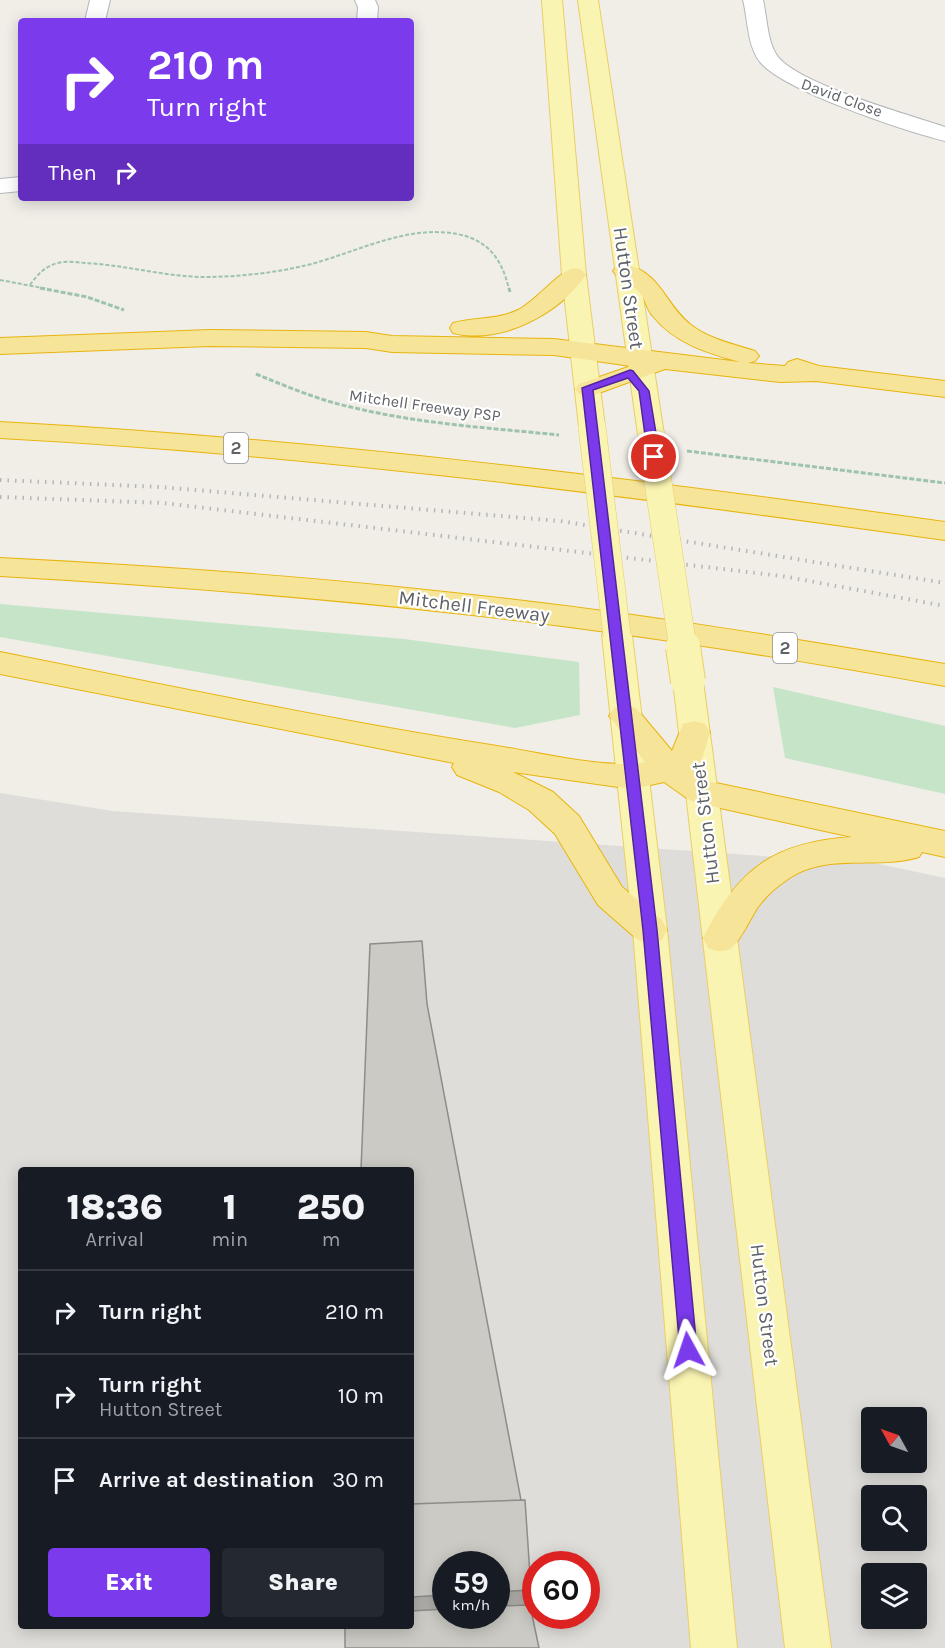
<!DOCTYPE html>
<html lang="en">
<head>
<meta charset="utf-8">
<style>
  :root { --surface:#171b24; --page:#242831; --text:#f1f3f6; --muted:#9ea1a6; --line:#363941; --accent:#7c3aed }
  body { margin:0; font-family:Karla,sans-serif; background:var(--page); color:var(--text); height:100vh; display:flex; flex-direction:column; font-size:22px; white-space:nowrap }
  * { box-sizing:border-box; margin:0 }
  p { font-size:20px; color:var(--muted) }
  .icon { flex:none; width:33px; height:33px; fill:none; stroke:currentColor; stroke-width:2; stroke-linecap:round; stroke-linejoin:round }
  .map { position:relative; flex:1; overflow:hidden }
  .panel { position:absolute; left:18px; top:1167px; width:396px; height:462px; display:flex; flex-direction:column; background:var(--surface); border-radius:6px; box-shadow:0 3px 15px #0003 }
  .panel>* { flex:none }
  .banner { position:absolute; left:18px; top:18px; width:396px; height:183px; border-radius:6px; box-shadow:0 3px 15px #0003; background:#7c3aed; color:#fff; overflow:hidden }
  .needle { width:39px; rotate:310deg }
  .controls { position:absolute; left:861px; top:1407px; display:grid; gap:12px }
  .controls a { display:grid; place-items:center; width:66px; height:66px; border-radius:6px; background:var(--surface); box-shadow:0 3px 15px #0003; font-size:30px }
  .speed { position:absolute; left:432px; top:1551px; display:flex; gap:12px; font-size:30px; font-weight:700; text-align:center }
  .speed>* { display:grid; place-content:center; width:78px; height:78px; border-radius:50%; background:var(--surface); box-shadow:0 3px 15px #0003; line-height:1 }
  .speed small { font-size:15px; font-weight:400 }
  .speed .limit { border:9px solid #d22; background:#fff; color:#111 }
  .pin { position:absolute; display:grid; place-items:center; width:51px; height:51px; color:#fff; margin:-26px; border:3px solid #fff; border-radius:50%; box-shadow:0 2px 6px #0007 }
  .me { position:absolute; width:66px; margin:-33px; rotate:355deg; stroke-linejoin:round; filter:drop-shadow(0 0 4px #0008) }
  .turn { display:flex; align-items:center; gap:21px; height:126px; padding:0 30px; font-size:27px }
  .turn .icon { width:78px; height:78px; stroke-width:2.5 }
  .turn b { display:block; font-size:42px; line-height:51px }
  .then { display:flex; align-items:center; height:57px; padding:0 30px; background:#0003; gap:12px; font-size:22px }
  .eta { display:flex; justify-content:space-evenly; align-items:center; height:102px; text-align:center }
  .eta b { font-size:36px; font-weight:800; line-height:42px }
  .cta { display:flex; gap:12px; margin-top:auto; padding:12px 30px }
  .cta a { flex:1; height:69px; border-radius:6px; background:var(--accent); color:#fff; font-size:24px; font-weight:800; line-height:69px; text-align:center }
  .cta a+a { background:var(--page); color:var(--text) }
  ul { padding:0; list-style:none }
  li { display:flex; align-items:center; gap:18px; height:84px; padding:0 30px; border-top:2px solid var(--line) }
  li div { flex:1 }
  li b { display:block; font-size:22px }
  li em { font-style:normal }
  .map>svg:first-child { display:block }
  .industrial { fill:#dfddd9; fill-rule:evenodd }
  .green { fill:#c6e5c8 }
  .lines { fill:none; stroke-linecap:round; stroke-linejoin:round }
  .street-casing { stroke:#b4b7bb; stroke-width:2 }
  .primary-casing { stroke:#e9ce68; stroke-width:2 }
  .highway-casing { stroke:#e8b40f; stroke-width:2 }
  .path-far1 { stroke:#9ec3ac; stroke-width:2; stroke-dasharray:4 2; stroke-linecap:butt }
  .path { stroke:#9ec3ac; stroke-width:3; stroke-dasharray:5 2; stroke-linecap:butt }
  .street { fill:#fff; fill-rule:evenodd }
  .primary { fill:#faf4b2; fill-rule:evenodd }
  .highway { fill:#f6e598; fill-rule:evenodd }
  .rail { stroke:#b5b6b6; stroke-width:4; stroke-dasharray:1.5 6; stroke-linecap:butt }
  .primary-bridge-far1-casing { stroke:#e9ce68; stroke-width:28; stroke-linecap:butt }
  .primary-bridge-casing { stroke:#e9ce68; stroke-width:36; stroke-linecap:butt }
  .primary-bridge-far1 { stroke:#faf4b2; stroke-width:27 }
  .primary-bridge { stroke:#faf4b2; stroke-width:34 }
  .wall { fill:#afaea9; fill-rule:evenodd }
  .building { fill:#cbcac4; stroke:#8e8d89; stroke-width:1.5 }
  .route { fill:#7c3aed; stroke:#51269a; stroke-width:1.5 }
  .labels { text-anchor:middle; stroke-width:4.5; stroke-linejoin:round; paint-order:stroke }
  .far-street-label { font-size:16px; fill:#5f6266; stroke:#fff }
  .shield { fill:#fff; stroke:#8f9194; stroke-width:1.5 }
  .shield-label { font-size:18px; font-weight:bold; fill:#5f6266 }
  .street-label { font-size:20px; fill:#5f6266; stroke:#fff }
</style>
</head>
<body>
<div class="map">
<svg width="945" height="1648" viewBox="0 0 945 1648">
  <rect width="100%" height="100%" fill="#f0eee7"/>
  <path class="industrial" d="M0,793L113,811L879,864L945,878V1648H0ZM21,1170H411V1626H21ZM872,1418H916V1462H872ZM872,1496H916V1540H872ZM446,1564H496V1616H446ZM536,1564H586V1616H536ZM872,1574H916V1618H872Z"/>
  <path class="green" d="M0,604L404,639L579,662L580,715L515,728L0,637Z
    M773,687L945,726V794L785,758Z"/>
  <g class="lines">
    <g class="street-casing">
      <path id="street" d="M90,0H110L105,21H85Z
        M355,0H375L378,7L377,21H357L358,7Z
        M743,0H763C767,17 767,39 776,54C793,83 910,115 945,127V141C905,131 784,91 760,62C747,45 748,19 743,0Z
        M21,177V191L0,193V179Z"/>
    </g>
    <g class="primary-casing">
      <path id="primary" d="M542,0H562L586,275L605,427L601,433L592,435L583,433L579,427L562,275Z
        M578,0H598L664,435L660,441L651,443L642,441L638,435Z
        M617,625L628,628L632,635L667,930L737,1648H691L633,930L602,635L606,628Z
        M688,670L699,673L703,681L831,1648H785L673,681L677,673Z"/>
    </g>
    <g class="highway-casing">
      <path id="highway" d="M625,264C662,273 664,304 691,325C709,339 733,344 755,351L759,356L755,361L748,363L785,366L788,362L797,359L819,366L945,381V397L816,381L780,382L665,369L588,397L579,394L575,389L579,384L631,366L554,355L392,352L366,348L210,346L0,354V338L210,330L366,332L392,336L554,339L740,362C707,353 674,343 652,315C646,308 645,297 638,291C630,283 619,280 613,271L617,266Z
        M574,268L582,270L586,275C559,314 501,345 453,333L450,328L453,323C475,317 497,320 518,310C537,300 558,272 574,268Z
        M0,422C316,439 631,478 945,522V540C631,496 316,455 0,438Z
        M0,558C158,566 315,577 472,595C630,612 788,638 945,664V686C788,658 630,633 472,615C315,597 158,585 0,576Z
        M0,652C165,685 330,720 497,746C536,752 609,770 645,762L609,716L614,708L625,705L636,708L672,751L683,724L694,721L705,724L710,732L702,759L693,770L711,782L945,831V857L922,852L919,857C877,870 827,852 788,879C776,887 766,896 758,907C751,917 739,944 730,949C721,953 716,951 708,948L703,938C738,869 774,842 852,837L702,804L691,801L664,782L632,789L513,772L553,792L579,816L622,887L662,920L667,930L662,940L650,944L638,940L598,905L555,834L529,810L499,792L457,775L452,767L454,763L0,674Z"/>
    </g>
    <path class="path-far1" d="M0,280L48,289
      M30,285C37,275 45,266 58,263C66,261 76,262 85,263C127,265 169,278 212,277C246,276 282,272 315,263C361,250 408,225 457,234C489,240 502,260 509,289"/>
    <path class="path" d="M40,288L87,297L124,310
      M509,288L510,292
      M256,374C288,387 321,401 355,408C422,424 491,428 559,435
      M687,451L945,483"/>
    <use href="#street" class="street"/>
    <use href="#primary" class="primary"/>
    <use href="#highway" class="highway"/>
    <path class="rail" d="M0,480L160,487L560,521L945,583
      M0,497L163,503L782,576L945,606"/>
    <g class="primary-bridge-far1-casing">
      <path id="primary-bridge-far1" d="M592,427L617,635
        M651,435L683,648"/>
    </g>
    <g class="primary-bridge-casing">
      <path id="primary-bridge" d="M683,647L688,681"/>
    </g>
    <use href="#primary-bridge-far1" class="primary-bridge-far1"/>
    <use href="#primary-bridge" class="primary-bridge"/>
  </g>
  <path class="wall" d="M422,941L427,1004L521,1500H525L531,1590L530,1605L539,1648H345V1626H411V1170H361L370,944ZM446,1564H496V1616H446Z"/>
  <path class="building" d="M422,941L427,1004L521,1500L411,1504V1170H361L370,944Z
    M525,1500L531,1590L496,1592V1564H446V1595L411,1597V1504Z
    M530,1605L539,1648H345V1626H411V1611L446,1609V1616H496V1606Z"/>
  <path class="route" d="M630,370L633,371L649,391L660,457L658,459H650L648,457L639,391L628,378L593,390L657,930L697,1350L694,1356L688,1358L682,1356L680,1350L643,930L582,388Z"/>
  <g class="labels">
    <g class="far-street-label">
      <text transform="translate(842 97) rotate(20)" y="6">David Close</text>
      <text transform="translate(425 405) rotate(8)" y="6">Mitchell Freeway PSP</text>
    </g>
    <g class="shield">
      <rect x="224" y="433" width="24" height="30" rx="4.5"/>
      <rect x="773" y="633" width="24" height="30" rx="4.5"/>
    </g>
    <g class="shield-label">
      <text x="236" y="454">2</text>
      <text x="785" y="654">2</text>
    </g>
    <g class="street-label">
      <text transform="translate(629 288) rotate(82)" y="7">Hutton Street</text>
      <text transform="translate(474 606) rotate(7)" y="7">Mitchell Freeway</text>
      <text transform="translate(705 823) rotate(-97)" y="7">Hutton Street</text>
      <text transform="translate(765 1305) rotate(83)" y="7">Hutton Street</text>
    </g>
  </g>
</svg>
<div class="controls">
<a><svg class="needle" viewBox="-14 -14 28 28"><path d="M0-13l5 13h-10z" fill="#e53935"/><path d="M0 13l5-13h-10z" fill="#9ea1a6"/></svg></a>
<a><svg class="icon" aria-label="search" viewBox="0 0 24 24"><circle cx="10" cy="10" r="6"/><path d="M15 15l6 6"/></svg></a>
<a><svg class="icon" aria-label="layers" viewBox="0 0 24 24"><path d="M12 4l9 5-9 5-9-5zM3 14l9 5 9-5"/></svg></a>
</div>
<div class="speed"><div>59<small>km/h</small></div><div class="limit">60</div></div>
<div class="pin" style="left:654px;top:457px;background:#d93025"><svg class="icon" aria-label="arrive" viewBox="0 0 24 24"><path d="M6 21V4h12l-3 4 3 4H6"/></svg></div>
<svg class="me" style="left:688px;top:1350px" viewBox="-20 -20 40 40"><path d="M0-17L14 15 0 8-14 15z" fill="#7c3aed" stroke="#fff" stroke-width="4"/></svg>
<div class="banner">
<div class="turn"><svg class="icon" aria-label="right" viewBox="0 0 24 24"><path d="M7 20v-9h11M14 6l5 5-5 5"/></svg><div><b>210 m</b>Turn right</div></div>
<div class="then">Then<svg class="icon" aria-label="right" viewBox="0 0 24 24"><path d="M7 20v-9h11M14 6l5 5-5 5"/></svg></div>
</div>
<section class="panel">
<div class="eta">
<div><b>18:36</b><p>Arrival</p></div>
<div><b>1</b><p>min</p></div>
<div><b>250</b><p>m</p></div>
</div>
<ul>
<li><svg class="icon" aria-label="right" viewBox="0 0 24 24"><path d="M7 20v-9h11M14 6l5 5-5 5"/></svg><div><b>Turn right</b></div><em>210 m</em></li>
<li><svg class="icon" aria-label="right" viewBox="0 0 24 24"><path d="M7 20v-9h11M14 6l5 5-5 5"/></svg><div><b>Turn right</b><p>Hutton Street</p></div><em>10 m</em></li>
<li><svg class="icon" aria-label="arrive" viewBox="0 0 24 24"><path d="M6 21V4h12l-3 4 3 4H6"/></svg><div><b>Arrive at destination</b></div><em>30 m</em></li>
</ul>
<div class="cta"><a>Exit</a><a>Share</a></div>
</section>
</div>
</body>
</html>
